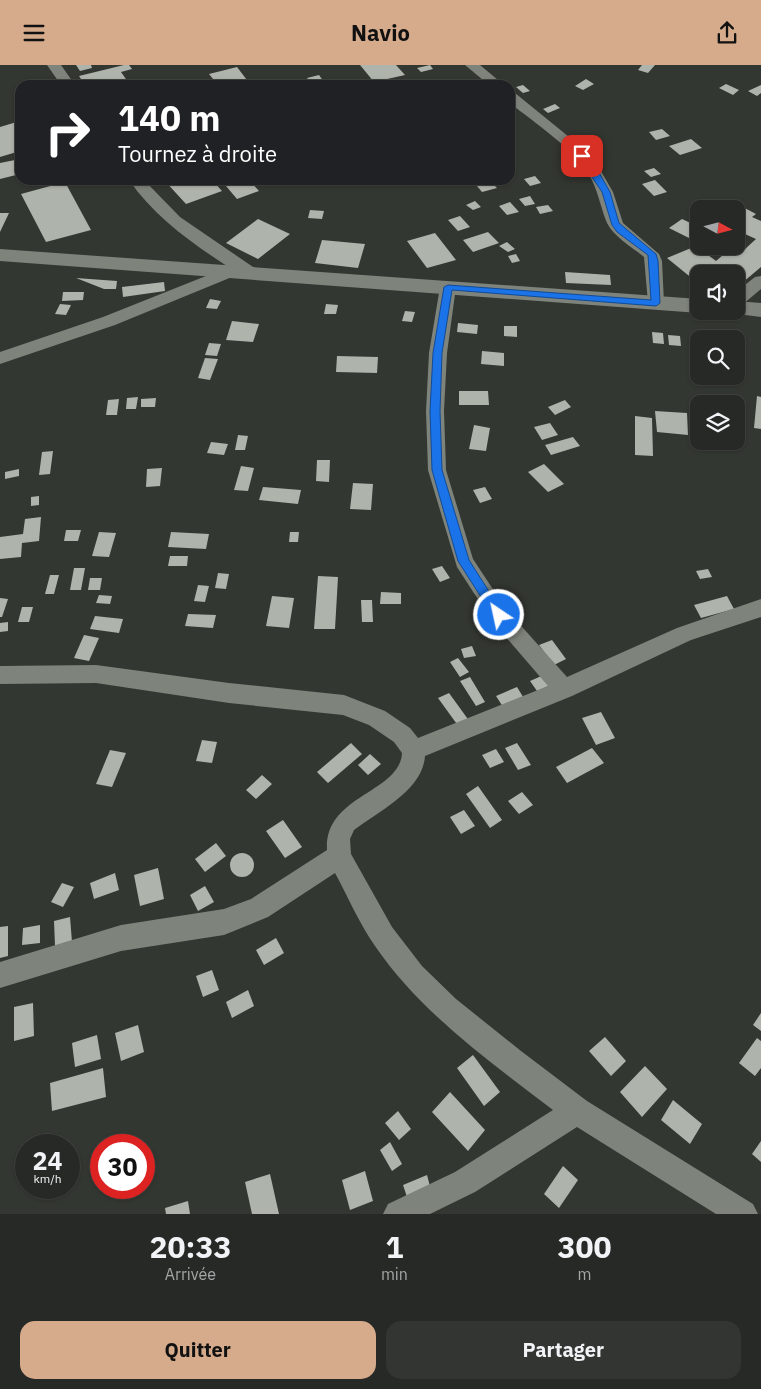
<!DOCTYPE html>
<html lang="fr">
<head>
<meta charset="utf-8">
<style>
  :root { --surface:#262925; --page:#323532; --text:#f1f3f6; --muted:#a4a6a7; --line:#424542; --accent:#d6ab8b }
  body { margin:0; font-family:"IBM Plex Sans",sans-serif; background:var(--page); color:var(--text); height:100vh; display:flex; flex-direction:column; font-size:19px; white-space:nowrap }
  * { box-sizing:border-box; margin:0 }
  p { font-size:16px; color:var(--muted) }
  .icon { flex:none; width:28px; height:28px; fill:none; stroke:currentColor; stroke-width:2; stroke-linecap:round; stroke-linejoin:round }
  .map { position:relative; height:1149px; overflow:hidden }
  .side { display:flex; flex-direction:column; background:var(--surface); flex:1 }
  .side>* { flex:none }
  .guide { position:absolute; left:15px; top:15px; width:500px; height:105px; border-radius:15px; box-shadow:0 1px 4px #0004,0 0 0 1px var(--line); background:#202124; color:#fff; overflow:hidden }
  .needle { width:32px; rotate:97deg }
  .tools { position:absolute; left:690px; top:135px; display:grid; gap:10px }
  .tools a { display:grid; place-items:center; width:55px; height:55px; border-radius:10px; background:var(--surface); box-shadow:0 1px 4px #0004,0 0 0 1px var(--line); font-size:25px }
  .speed { position:absolute; left:15px; top:1069px; display:flex; gap:10px; font-size:25px; font-weight:700; text-align:center }
  .speed>* { display:grid; place-content:center; width:65px; height:65px; border-radius:50%; background:var(--surface); box-shadow:0 1px 4px #0004,0 0 0 1px var(--line); line-height:1 }
  .speed small { font-size:12px; font-weight:400 }
  .speed .limit { border:8px solid #d22; background:#fff; color:#111 }
  .pin { position:absolute; display:grid; place-items:center; width:42px; height:42px; color:#fff; margin:-21px; border-radius:10px; box-shadow:0 2px 8px #0006 }
  .me { position:absolute; width:55px; margin:-28px; rotate:326deg; stroke-linejoin:round; filter:drop-shadow(0 0 4px #0008) }
  .turn { display:flex; align-items:center; gap:18px; height:105px; padding:0 20px; font-size:22px }
  .turn .icon { width:65px; height:65px; stroke-width:2.5 }
  .turn b { display:block; font-size:35px; line-height:42px }
  .eta { display:flex; justify-content:space-evenly; align-items:center; height:85px; text-align:center }
  .eta b { font-size:30px; font-weight:700; line-height:35px }
  .action { display:flex; gap:10px; margin-top:auto; padding:10px 20px }
  .action a { flex:1; height:58px; border-radius:15px; background:var(--accent); color:#111; font-size:20px; font-weight:700; line-height:58px; text-align:center }
  .action a+a { background:var(--page); color:var(--text) }
  header { display:flex; justify-content:space-between; align-items:center; height:65px; padding:0 20px; background:var(--accent); color:#111; font-size:22px; font-weight:700 }
  .map>svg:first-child { display:block }
  .building { fill:#aeb3ac }
  .lines { fill:none; stroke-linecap:round; stroke-linejoin:round }
  .minor { fill:#7e837b; fill-rule:evenodd }
  .tertiary { fill:#7e837b; fill-rule:evenodd }
  .route { fill:#1a73e8; stroke:#114b97 }
</style>
</head>
<body>
<header><svg class="icon" aria-label="menu" viewBox="0 0 24 24"><path d="M4 6h16M4 12h16M4 18h16"/></svg>Navio<svg class="icon" aria-label="share" viewBox="0 0 24 24"><path d="M12 15V3M7 8l5-5 5 5M5 13v7h14v-7"/></svg></header>
<div class="map">
<svg width="761" height="1149" viewBox="0 0 761 1149">
  <rect width="100%" height="100%" fill="#333731"/>
  <path class="building" d="M76,0H91L92,3L80,6Z
    M124,0H129L132,4L121,7L128,17L117,20H85L79,11Z
    M360,0H396L405,10L374,17Z
    M430,0L433,4L421,7L417,3Z
    M642,0H655L648,8L638,5Z
    M237,2L250,19L218,20L209,9Z
    M319,10L326,20H312L307,13Z
    M586,14L594,19L583,25L575,21Z
    M726,19L739,25L733,30L719,23Z
    M523,20L530,26L523,28L516,22Z
    M761,20V28L757,31L748,26Z
    M555,39L560,43L548,48L543,44Z
    M20,56V86L0,92V62Z
    M662,64L670,71L656,75L649,67Z
    M691,74L702,83L680,90L669,81Z
    M20,94V109L0,114V98Z
    M654,103L661,109L651,112L644,106Z
    M535,111L541,118L530,121L524,114Z
    M29,115H53V116L31,121Z
    M164,115H212L222,126L186,139Z
    M245,115H249L259,126L237,134L226,121Z
    M472,115H489L497,123L482,127Z
    M655,115L667,127L654,131L642,119Z
    M65,117L91,165L46,177L21,129Z
    M530,131L535,139L525,141L519,134Z
    M475,136L481,142L473,145L466,140Z
    M510,137L519,147L507,150L499,141Z
    M548,140L553,146L540,149L536,142Z
    M739,140L756,149L752,152L761,156V202L736,223V209H699V219L667,193L696,181L716,196L723,190L705,181H737L744,185L756,174L736,165V144H727L730,141L734,143Z
    M310,145L324,146L322,154L308,153Z
    M0,148H9L0,167Z
    M460,151L470,162L458,166L448,155Z
    M258,154L290,169L258,194L226,178Z
    M682,154L699,162V178L669,163Z
    M488,167L499,178L473,187L463,175Z
    M435,168L456,195L427,203L407,176Z
    M322,175L365,179L358,203L315,198Z
    M507,177L515,184L508,187L499,181Z
    M516,189L520,196L512,198L508,191Z
    M565,207L610,210L611,220L566,218Z
    M76,213L117,216L116,224H104Z
    M164,217L165,226L123,232L122,222Z
    M63,227H84L83,235L62,236Z
    M210,234L221,236L217,244L206,243Z
    M60,239L71,240L66,250L55,249Z
    M326,239L338,240L336,249H324Z
    M405,246L415,247L412,257L402,256Z
    M232,256L259,259L253,277L226,275Z
    M458,258L478,260L477,269L457,267Z
    M504,261H517V272L504,271Z
    M652,267L663,268L664,279L653,278Z
    M668,270L680,271L681,281L669,280Z
    M209,278L221,279L217,291L205,290Z
    M482,286L504,288V301L481,299Z
    M337,291L378,292L377,308L336,307Z
    M205,293L218,294L210,315L198,313Z
    M459,326H488L489,340H459Z
    M757,331L761,332V364L754,363Z
    M138,332L136,344H126L127,333Z
    M156,333L155,342H141V334Z
    M119,334L117,350H106L108,335Z
    M565,335L571,342L555,350L548,342Z
    M655,346L687,348L688,370L657,367Z
    M635,351L652,353L653,391L635,390Z
    M550,358L558,370L542,375L534,362Z
    M474,360L490,363L486,386L469,384Z
    M238,370L248,371L245,385H235Z
    M573,372L580,381L551,390L545,380Z
    M211,377L228,379L224,390L207,388Z
    M53,386L50,409L39,410L42,387Z
    M317,395H330L329,417L316,416Z
    M544,399L564,419L548,427L528,407Z
    M241,401L254,403L248,426L234,425Z
    M162,403L160,421L146,422L147,404Z
    M19,404V411L5,414V407Z
    M353,418L373,419L371,445L350,444Z
    M263,422L301,425L298,439L259,435Z
    M485,422L492,434L480,438L473,425Z
    M39,431V440L31,441V432Z
    M41,452L39,476L22,478L21,492L0,494V472L23,469L25,454Z
    M66,465H81L78,476H64Z
    M99,467L116,468L109,492L92,491Z
    M171,467L209,469L206,484L168,482Z
    M290,467H299L298,477H289Z
    M170,491H188L187,501H168Z
    M442,501L450,513L440,517L432,504Z
    M74,503H85L81,525H70Z
    M708,504L712,512L700,514L696,506Z
    M218,508L229,509L226,524L215,523Z
    M50,510H59L54,529H45Z
    M318,511L338,512L335,564H314Z
    M90,513H102L100,525H88Z
    M198,520L209,521L205,537L194,536Z
    M381,527L401,528V539H380Z
    M99,530L112,531L110,539L96,538Z
    M272,531L294,533L289,563L266,561Z
    M727,531L734,544L701,553L694,540Z
    M0,533L8,534L2,552H0Z
    M361,535H372L373,557H362Z
    M22,542H33L29,557H18Z
    M188,549L216,550L213,563L185,561Z
    M95,551L123,554L119,568L90,564Z
    M8,557V566L0,567V558Z
    M84,570L99,573L89,596L74,593Z
    M552,575L566,594L554,600L539,580Z
    M472,581L476,591L464,593L461,584Z
    M458,593L469,607L460,612L450,597Z
    M546,609L553,619L537,626L530,616Z
    M470,612L485,637L476,641L460,616Z
    M517,622L525,635L505,645L496,631Z
    M449,628L470,657L459,662L438,633Z
    M601,647L615,673L596,680L582,653Z
    M202,675L217,677L212,698L196,696Z
    M351,678L362,689L328,718L317,707Z
    M517,678L531,700L518,705L505,683Z
    M592,683L604,698L567,718L556,702Z
    M496,684L504,697L490,703L482,690Z
    M110,685L126,688L112,722L96,719Z
    M370,689L381,699L368,710L358,700Z
    M262,710L272,719L256,734L246,725Z
    M478,721L502,755L490,763L466,729Z
    M522,727L533,740L519,749L508,736Z
    M464,745L475,761L461,769L450,752Z
    M283,755L302,782L285,793L266,766Z
    M216,778L226,791L205,807L195,794Z
    M230 800a12 12 0 1 1 24 0a12 12 0 1 1-24 0Z
    M158,803L164,834L140,841L134,810Z
    M115,808L119,825L94,834L90,818Z
    M62,818L74,822L63,842L51,837Z
    M205,821L214,837L198,846L190,830Z
    M70,852L72,877L55,881L54,856Z
    M40,860V878L22,880L23,863Z
    M8,861V891L0,893V862Z
    M276,873L284,888L264,900L256,885Z
    M212,905L219,925L203,932L196,911Z
    M248,925L254,941L232,953L226,937Z
    M33,938L34,971L14,976V942Z
    M761,948V966L753,960Z
    M138,960L144,987L121,996L115,968Z
    M97,970L101,994L75,1002L72,978Z
    M605,972L626,996L611,1011L589,986Z
    M757,973L761,976V1003L755,1011L739,998Z
    M473,990L500,1027L484,1041L457,1003Z
    M645,1001L667,1024L642,1052L620,1027Z
    M103,1003L106,1032L52,1046L50,1018Z
    M450,1027L485,1065L468,1086L432,1047Z
    M673,1035L702,1059L690,1079L661,1055Z
    M398,1046L411,1064L399,1075L385,1058Z
    M761,1076V1097L752,1089Z
    M390,1077L402,1099L392,1106L380,1085Z
    M563,1101L578,1115L559,1143L544,1129Z
    M365,1106L373,1136L350,1145L342,1115Z
    M270,1109L279,1149H252L245,1117Z
    M427,1110L432,1129L409,1138L403,1120Z
    M188,1136L190,1149H166L165,1143Z"/>
  <g class="lines">
    <path class="minor" d="M47,0H61L75,20H61Z
      M465,0H480L504,20H489Z
      M510,27L515,28L574,76L598,101L613,127L623,158L659,189L662,196L664,238L662,242H650L648,238L644,192C632,182 614,172 607,158C600,141 598,124 588,108C569,80 536,59 510,38Z
      M129,115H144L180,152L256,204L258,208L256,212H244C202,185 158,157 129,115Z
      M226,203L232,204L234,208L232,212L115,260L0,299V287L103,252Z
      M761,211V224L742,240L736,241V227L755,212Z
      M448,217L454,218L456,222L447,288L444,346L446,405L473,494L506,544L567,612L677,563L761,534V552L691,575L572,631L425,691C423,725 379,746 354,765L350,774L351,789L392,862L422,901L456,934L521,986L587,1036L753,1139L758,1149H716L577,1062L475,1127L430,1149H383L388,1139L455,1107L553,1045C489,996 421,948 375,881C359,858 348,832 335,808L268,852L224,870L121,886L0,923V897L121,860L224,844L251,834L327,785C324,730 400,728 402,688L394,677L369,660L343,650L229,638L96,618L0,619V601L96,600L229,618L344,630L385,646L410,663L418,673L548,621L492,556L457,502L428,405L426,346L429,288L440,222L442,218Z"/>
    <path class="tertiary" d="M0,184L699,234V246H704L699,248L0,196Z
      M736,236L761,238V252L729,248L728,246H736Z"/>
  </g>
  <path class="route" d="M579,90H585L597,104L610,127L619,158L656,189L658,196L660,238L656,241L452,225L442,288L440,346L442,405L469,495L504,550L499,555L495,554L458,496L432,405L430,346L433,288L444,222L448,220L651,235L648,190L617,167L612,160L602,127L578,91Z"/>
</svg>
<div class="tools">
<a><svg class="needle" viewBox="-14 -14 28 28"><path d="M0-13l5 13h-10z" fill="#e53935"/><path d="M0 13l5-13h-10z" fill="#a4a6a7"/></svg></a>
<a><svg class="icon" aria-label="sound" viewBox="0 0 24 24"><path d="M4 9h4l5-4v14l-5-4H4zM17 9q2 3 0 6"/></svg></a>
<a><svg class="icon" aria-label="search" viewBox="0 0 24 24"><circle cx="10" cy="10" r="6"/><path d="M15 15l6 6"/></svg></a>
<a><svg class="icon" aria-label="layers" viewBox="0 0 24 24"><path d="M12 4l9 5-9 5-9-5zM3 14l9 5 9-5"/></svg></a>
</div>
<div class="speed"><div>24<small>km/h</small></div><div class="limit">30</div></div>
<div class="pin" style="left:582px;top:91px;background:#d93025"><svg class="icon" aria-label="arrive" viewBox="0 0 24 24"><path d="M6 21V4h12l-3 4 3 4H6"/></svg></div>
<svg class="me" style="left:499px;top:550px" viewBox="-20 -20 40 40"><circle r="17" fill="#1a73e8" stroke="#fff" stroke-width="3"/><path d="M0-11L8 9 0 5-8 9z" fill="#fff"/></svg>
<div class="guide">
<div class="turn"><svg class="icon" aria-label="right" viewBox="0 0 24 24"><path d="M7 20v-9h11M14 6l5 5-5 5"/></svg><div><b>140 m</b>Tournez à droite</div></div>
</div>
</div>
<section class="side">
<div class="eta">
<div><b>20:33</b><p>Arrivée</p></div>
<div><b>1</b><p>min</p></div>
<div><b>300</b><p>m</p></div>
</div>
<div class="action"><a>Quitter</a><a>Partager</a></div>
</section>
</body>
</html>
